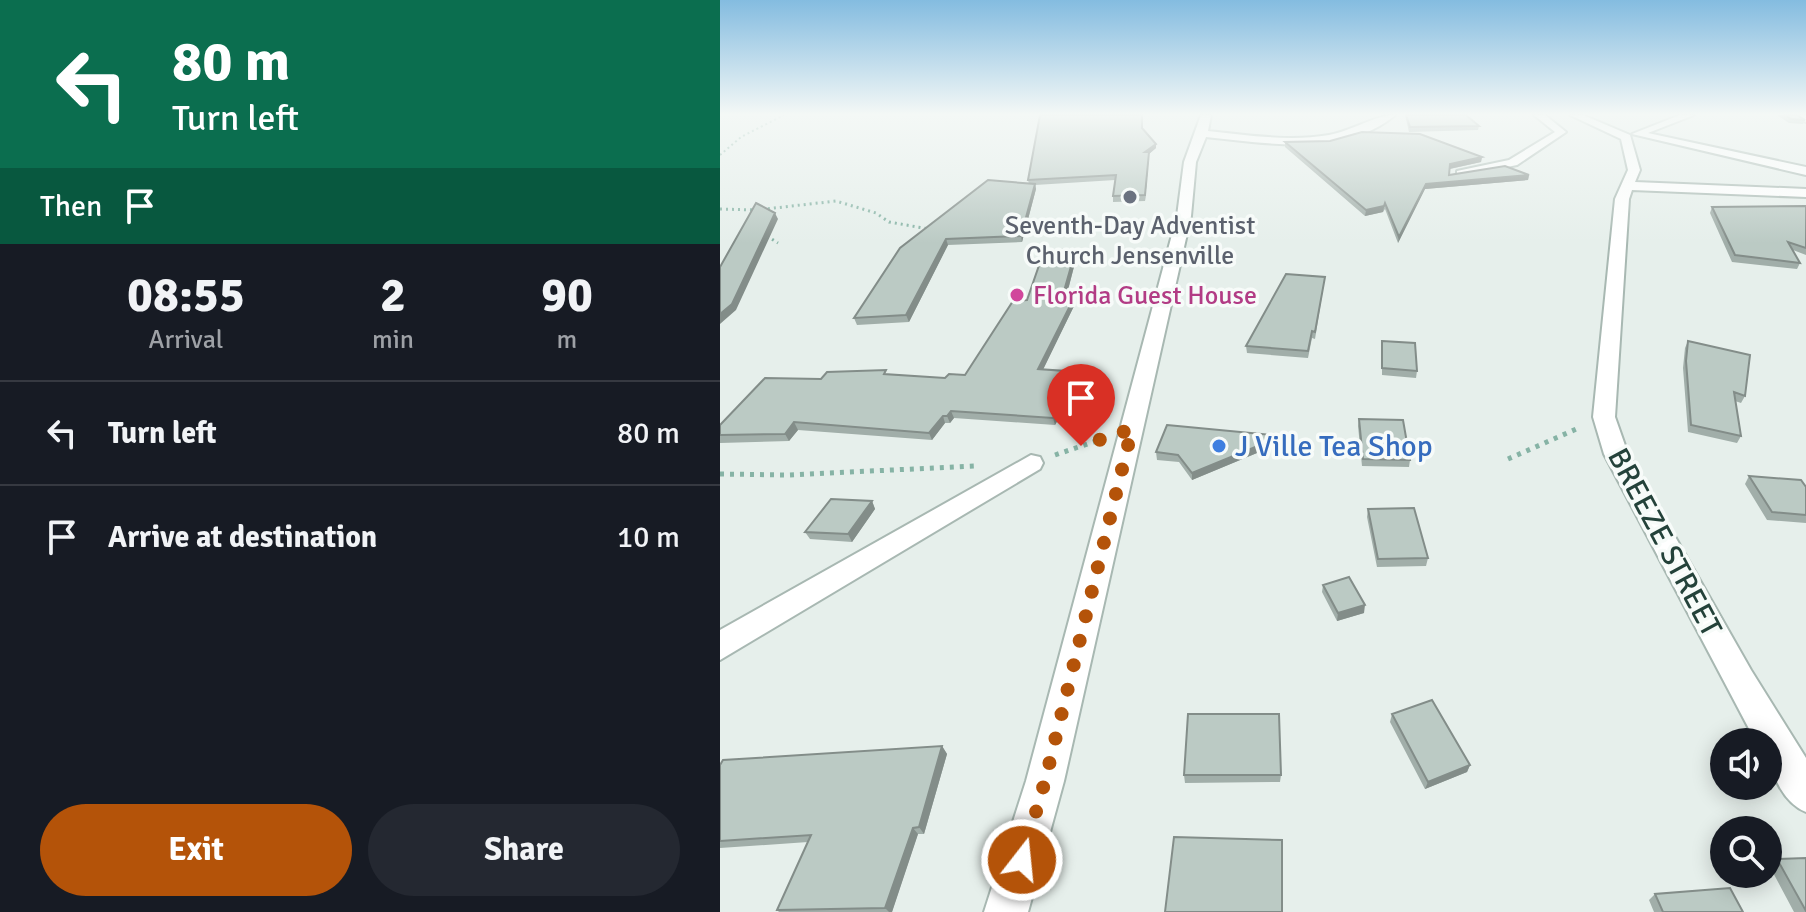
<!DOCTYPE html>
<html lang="en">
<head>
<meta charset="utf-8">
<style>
  :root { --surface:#171b24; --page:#242831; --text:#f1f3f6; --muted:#9ea1a6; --line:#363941; --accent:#b45309 }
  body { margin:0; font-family:Signika,sans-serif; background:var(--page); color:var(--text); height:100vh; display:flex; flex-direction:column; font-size:30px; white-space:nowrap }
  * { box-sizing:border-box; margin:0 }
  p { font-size:26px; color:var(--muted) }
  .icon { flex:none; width:44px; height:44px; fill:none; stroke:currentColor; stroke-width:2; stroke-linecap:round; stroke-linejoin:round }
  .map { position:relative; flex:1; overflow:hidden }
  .panel { display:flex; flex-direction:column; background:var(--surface); width:720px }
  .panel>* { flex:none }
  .hud { background:#0b6e4f; color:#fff; overflow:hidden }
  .fabs { position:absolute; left:990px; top:728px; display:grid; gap:16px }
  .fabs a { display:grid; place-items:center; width:72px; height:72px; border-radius:50%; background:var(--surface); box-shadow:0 4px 20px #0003; font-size:40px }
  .pin { position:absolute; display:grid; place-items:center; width:68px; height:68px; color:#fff; margin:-82px -34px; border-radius:50% 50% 50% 0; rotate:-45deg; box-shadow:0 0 8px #0007 }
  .pin .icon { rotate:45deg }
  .me { position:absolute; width:88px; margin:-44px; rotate:16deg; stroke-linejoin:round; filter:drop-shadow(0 0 6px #0008) }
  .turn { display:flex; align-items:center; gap:28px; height:168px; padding:0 40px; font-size:36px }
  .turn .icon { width:104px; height:104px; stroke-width:2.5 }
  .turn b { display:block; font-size:56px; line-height:68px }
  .then { display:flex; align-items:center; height:76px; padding:0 40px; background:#0003; gap:16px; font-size:30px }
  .eta { display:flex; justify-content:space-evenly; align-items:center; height:136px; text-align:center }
  .eta b { font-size:48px; font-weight:800; line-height:56px }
  .button { display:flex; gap:16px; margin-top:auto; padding:16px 40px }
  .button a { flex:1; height:92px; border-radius:48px; background:var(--accent); color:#fff; font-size:32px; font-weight:800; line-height:92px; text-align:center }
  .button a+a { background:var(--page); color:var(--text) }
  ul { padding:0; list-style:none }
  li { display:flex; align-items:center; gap:24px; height:104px; padding:0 40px; border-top:2px solid var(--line) }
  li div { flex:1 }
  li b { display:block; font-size:30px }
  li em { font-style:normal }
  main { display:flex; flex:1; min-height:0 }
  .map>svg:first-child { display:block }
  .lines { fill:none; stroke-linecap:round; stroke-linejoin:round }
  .minor-casing { stroke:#a8b8b2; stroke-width:4 }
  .path-far2 { stroke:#86b3a5; stroke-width:2; stroke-dasharray:2 3; stroke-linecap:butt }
  .path-far1 { stroke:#86b3a5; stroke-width:3; stroke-dasharray:2 4; stroke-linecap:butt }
  .path { stroke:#86b3a5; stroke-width:5; stroke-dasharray:4 6; stroke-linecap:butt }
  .minor { fill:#fff; fill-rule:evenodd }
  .wall { fill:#a1aea9 }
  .shaded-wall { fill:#838d89 }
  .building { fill:#bbcac4; stroke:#838d89; stroke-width:2 }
  .route { stroke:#b45309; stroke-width:14; stroke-dasharray:0 25.2 }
  .worship-dot { fill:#6b7280; stroke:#f7fbf9; stroke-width:3 }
  .hotel-dot { fill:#d1479c; stroke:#f7fbf9; stroke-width:3 }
  .shop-dot { fill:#3f7fe0; stroke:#f7fbf9; stroke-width:3 }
  .labels { text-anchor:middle; stroke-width:7; stroke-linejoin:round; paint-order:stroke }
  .far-worship-label { font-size:26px; fill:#5b616d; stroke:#f7fbf9 }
  .far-hotel-label { font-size:26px; fill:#b23c85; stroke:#f7fbf9; text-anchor:start }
  .shop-label { font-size:30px; fill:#366cbe; stroke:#f7fbf9; text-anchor:start }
  .street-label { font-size:30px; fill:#24423a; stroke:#f7fbf9 }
</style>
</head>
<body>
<main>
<section class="panel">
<div class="hud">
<div class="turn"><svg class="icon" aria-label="left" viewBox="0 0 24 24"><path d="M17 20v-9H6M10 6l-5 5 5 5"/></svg><div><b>80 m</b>Turn left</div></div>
<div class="then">Then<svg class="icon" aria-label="arrive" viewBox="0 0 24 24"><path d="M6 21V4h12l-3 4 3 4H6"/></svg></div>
</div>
<div class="eta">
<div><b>08:55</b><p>Arrival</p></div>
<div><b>2</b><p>min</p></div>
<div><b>90</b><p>m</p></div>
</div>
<ul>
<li><svg class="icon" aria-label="left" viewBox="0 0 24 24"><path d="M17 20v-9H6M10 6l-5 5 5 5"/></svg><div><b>Turn left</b></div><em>80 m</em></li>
<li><svg class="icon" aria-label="arrive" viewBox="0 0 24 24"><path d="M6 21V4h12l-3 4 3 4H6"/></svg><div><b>Arrive at destination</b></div><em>10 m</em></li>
</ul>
<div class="button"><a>Exit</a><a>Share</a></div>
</section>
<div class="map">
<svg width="1086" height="912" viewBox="0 0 1086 912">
  <rect width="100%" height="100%" fill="#e6efeb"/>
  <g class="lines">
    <g class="minor-casing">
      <path id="minor" d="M481,115H491L488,131C527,135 569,142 609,135C631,131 656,115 675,115C625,158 546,143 486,137L476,162L471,216L344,781L308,912H264L306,781L457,216L464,162Z
        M814,115H825L846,132L797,165L737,177V171L789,160L835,132Z
        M850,115H863L910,135L920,170L915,182L1086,189V197L912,190L909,199L895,417L908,454L1031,670L1086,758V812C1061,802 1048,768 1048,742H1036L884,454L873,417L895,199L908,170L901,139Z
        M960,115H974L928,133L1086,167V175L912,134Z
        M1072,115H1086V122Z
        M311,455L320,457L323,463L320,469L0,660V630Z"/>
    </g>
    <path class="path-far2" d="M0,155L21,137L64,115"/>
    <path class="path-far1" d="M0,209L37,210L116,201L156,213L169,222L209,229
      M47,236L58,243"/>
    <path class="path" d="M335,455L379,440
      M788,459L861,427
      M0,474L68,475L255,466"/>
    <use href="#minor" class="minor"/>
  </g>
  <path class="wall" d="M685,115H746L759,126L758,130L689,132Z
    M1057,115H1077L1085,120L1083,124L1069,123Z
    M422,128L436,148L429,154L425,201L393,202V196L395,180L315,185L316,189L302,242L228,245L189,322L137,325L134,318L180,248L309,184L308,180Z
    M565,142L762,157L761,162L730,169L729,175H809L808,180L705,189L678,243L665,209L663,212L645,216L565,147Z
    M1086,206V255L1073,250L1080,263L1077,269L1012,262L990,213L992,207Z
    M357,255L346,298H354L355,304L323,369L360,372L361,379L335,425L234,418L230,423H225L212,440L78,430L69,441L0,443V425L101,379L167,374L225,378L245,375L307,300Z
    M605,277L595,339L592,338L588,358L527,353L526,346Z
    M662,341L697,371L696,378L662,375Z
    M968,341L1025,396L1021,403L1015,401L1021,436L1017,443L968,432L963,368L965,348Z
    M639,419L690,460L689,467L642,466L638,426Z
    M561,443L472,480L459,462L437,460L436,452Z
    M1029,476L1086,487V523L1047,520L1025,484Z
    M152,501L155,509L132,542L90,539L85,532Z
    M648,509L708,558L706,566L657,567L647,517Z
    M603,585L644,613L617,621L602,592Z
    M672,714L750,765L747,772L705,789L670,722Z
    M222,746L227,754L204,834H198L172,912H59L57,910L88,842L0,848V765Z
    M464,775H561L560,782L465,783Z
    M1057,859L1086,912H1074L1049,865Z
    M935,894L1023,912H934L929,900Z"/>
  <path class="shaded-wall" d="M436,144V148L429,154L425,201V152Z
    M762,157L761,162L729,169L730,164Z
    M809,175L808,180L705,189L678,243L679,237L706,184Z
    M315,184L316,189L302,242L301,236Z
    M665,203L663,212L645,216L646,210Z
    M55,213L58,219L16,310L0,324V314Z
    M226,239L228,245L189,322L186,315Z
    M356,249L357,255L344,305L342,298Z
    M354,298L355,304L320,376L318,369Z
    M360,372L361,379L335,425L333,418Z
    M231,411L234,418L230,423L227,416Z
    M223,416L225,423L212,440L209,433Z
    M74,422L78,430L69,441L65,434Z
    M562,436L561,443L472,480V473Z
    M152,501L155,509L132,542L128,534Z
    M645,605L644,613L617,621L618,613Z
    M222,746L227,754L204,834L199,827Z
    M750,765L747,772L705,789L708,782Z
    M193,828L198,834L172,912H169L165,908Z"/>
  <path class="building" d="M320,115H422V128L436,144L425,152H429L425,195L393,196L396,175L308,180Z
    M686,115H746L759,126L690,127Z
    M1065,115H1077L1085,120L1071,119Z
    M642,132L700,134L762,157L730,164L729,175L785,166L809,175L706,184L679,237L665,203L664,206L646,210L565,142L610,141Z
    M268,180L315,184L301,236L226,239L186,315L134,318L180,248Z
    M36,203L55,213L12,304L0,314V267Z
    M1086,206V248L1068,242L1080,263L1015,255L992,207Z
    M356,249L342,298H354L318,369L360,372L333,418L231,411L227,416H223L209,433L74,422L65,434L0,435V425L45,378L101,379L107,372L166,370L164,374L225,378L229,374L245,375L293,301L307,300L324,251Z
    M566,274L605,277L595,332L592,331L588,351L526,346Z
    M662,341L695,343L697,371L662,368Z
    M968,341L1030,355L1025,396L1014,392L1021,436L971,425L966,361Z
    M639,419L683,420L690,460L643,459Z
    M447,425L562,436L472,473L458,455L436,452Z
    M1029,476L1081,480L1086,487V515L1052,512Z
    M111,499L152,501L128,534L85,532Z
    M694,508L708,558L658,559L648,509Z
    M629,577L645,605L618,613L603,585Z
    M712,700L750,765L708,782L672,714Z
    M468,714H559L561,775H464Z
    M222,746L199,827L193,828L165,908L57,910L91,835L0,841V765L3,760Z
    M454,837L562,840V912H445Z
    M1086,858V911L1057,859Z
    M1010,888L1023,912H943L935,894Z"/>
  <linearGradient id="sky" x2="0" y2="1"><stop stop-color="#84bce0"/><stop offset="0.47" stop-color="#f4f8f6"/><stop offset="1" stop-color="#f4f8f6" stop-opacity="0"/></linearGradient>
  <rect width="1086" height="243" fill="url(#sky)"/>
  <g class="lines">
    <path class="route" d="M302,860L325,781L412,429L361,446"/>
  </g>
  <circle class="worship-dot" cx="410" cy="197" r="8"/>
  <circle class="hotel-dot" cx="297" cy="295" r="8"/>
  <circle class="shop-dot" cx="499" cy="446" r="8"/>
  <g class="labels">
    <g class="far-worship-label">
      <text x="410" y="234">Seventh-Day Adventist<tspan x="410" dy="30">Church Jensenville</tspan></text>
    </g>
    <g class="far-hotel-label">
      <text x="313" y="304">Florida Guest House</text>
    </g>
    <g class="shop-label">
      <text x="515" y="456">J Ville Tea Shop</text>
    </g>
    <g class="street-label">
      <text transform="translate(945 542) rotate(62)" y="10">BREEZE STREET</text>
    </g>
  </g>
</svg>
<div class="fabs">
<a><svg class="icon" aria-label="sound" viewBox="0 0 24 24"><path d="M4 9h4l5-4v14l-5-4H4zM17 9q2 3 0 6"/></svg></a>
<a><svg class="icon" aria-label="search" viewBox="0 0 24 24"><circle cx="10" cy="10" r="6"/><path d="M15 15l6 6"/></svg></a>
</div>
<div class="pin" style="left:361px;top:446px;background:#d93025"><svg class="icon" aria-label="arrive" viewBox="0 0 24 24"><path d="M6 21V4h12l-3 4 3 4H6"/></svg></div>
<svg class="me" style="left:302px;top:860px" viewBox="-20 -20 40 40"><circle r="17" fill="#b45309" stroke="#fff" stroke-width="3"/><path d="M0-11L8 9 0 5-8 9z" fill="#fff"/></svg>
</div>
</main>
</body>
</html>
